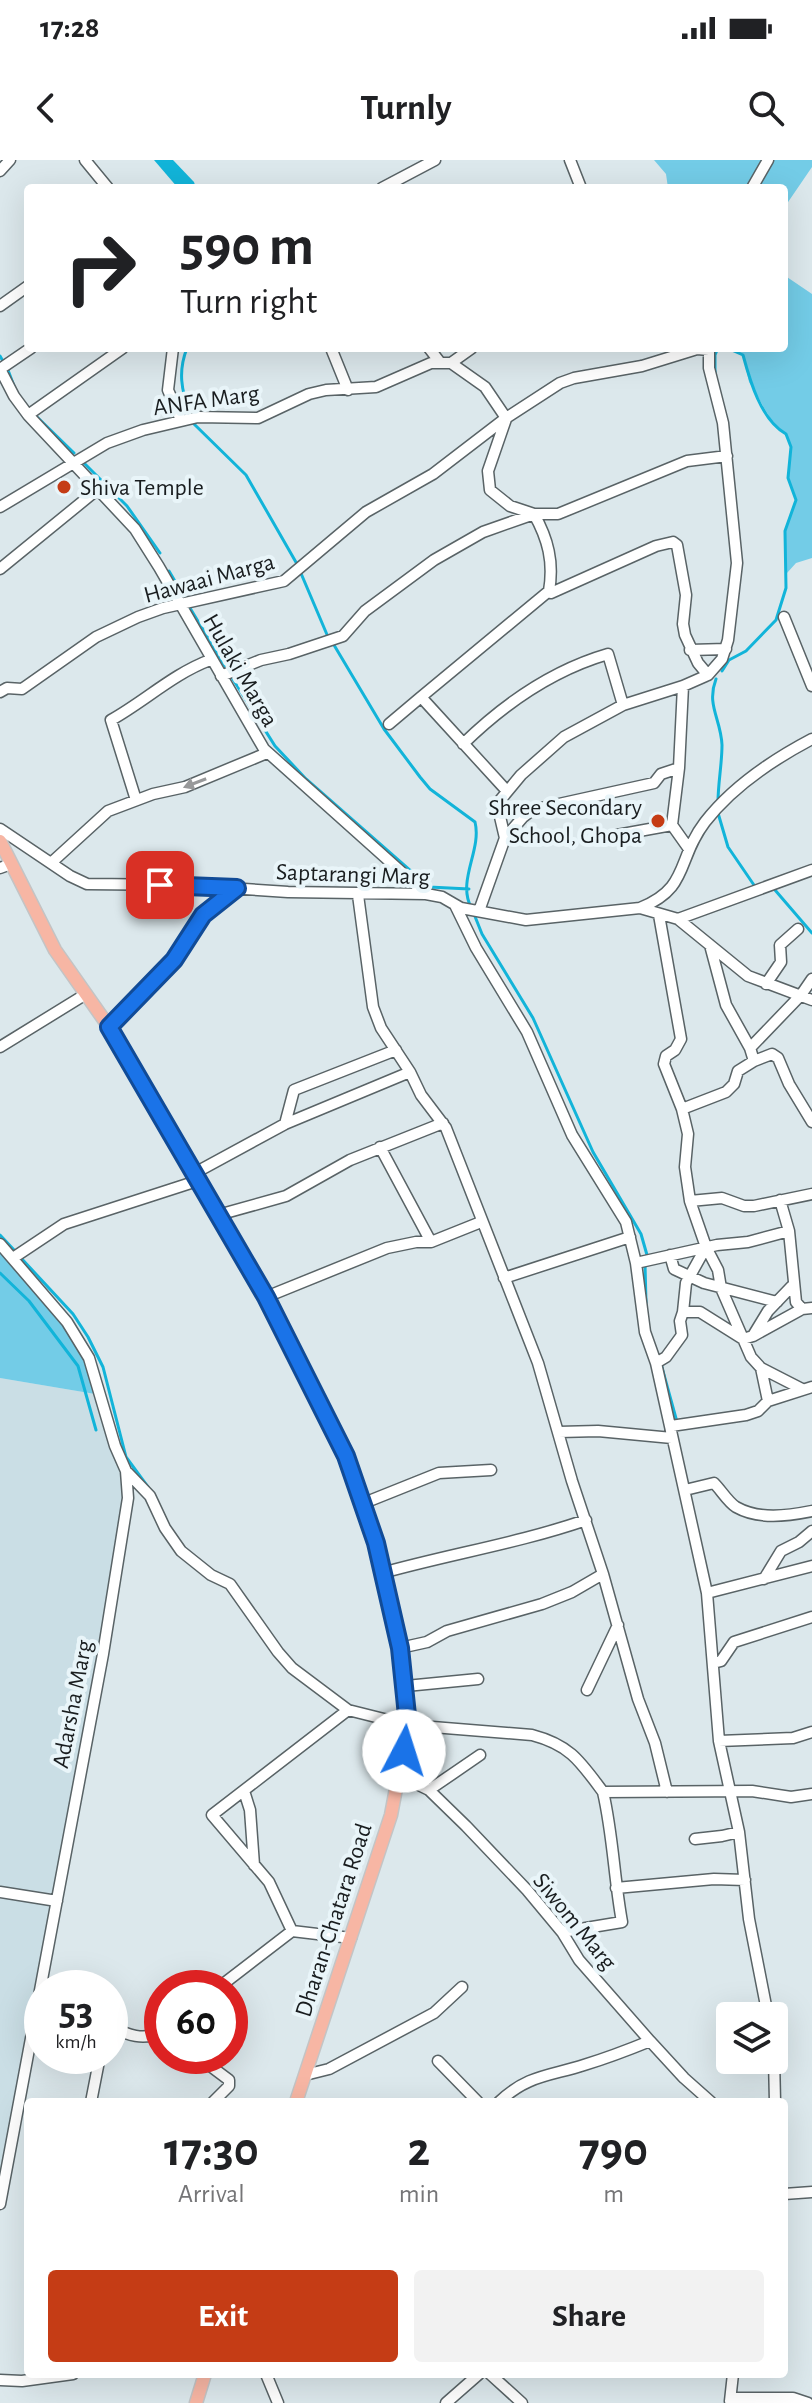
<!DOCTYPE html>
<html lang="en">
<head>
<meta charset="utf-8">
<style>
  :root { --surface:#fff; --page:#f2f2f2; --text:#202124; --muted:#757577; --accent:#c53c15 }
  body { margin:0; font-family:"Alegreya Sans",sans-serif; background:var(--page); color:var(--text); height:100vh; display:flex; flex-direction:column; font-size:30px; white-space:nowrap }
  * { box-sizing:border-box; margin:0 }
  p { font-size:26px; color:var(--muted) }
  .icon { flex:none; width:44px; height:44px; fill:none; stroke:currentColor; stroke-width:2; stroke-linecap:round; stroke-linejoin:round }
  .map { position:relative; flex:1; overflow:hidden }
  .side { position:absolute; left:24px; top:1938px; width:764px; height:280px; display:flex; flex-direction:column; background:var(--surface); border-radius:8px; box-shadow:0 8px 32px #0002 }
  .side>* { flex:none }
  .banner { position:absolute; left:24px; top:24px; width:764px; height:168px; border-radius:8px; box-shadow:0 8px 32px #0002; background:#fff; color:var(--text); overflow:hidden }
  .fabs { position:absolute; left:716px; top:1842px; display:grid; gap:16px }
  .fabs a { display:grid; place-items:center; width:72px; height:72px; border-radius:8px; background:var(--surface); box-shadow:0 8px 32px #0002; font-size:40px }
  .speed { position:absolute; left:24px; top:1810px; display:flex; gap:16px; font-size:40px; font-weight:700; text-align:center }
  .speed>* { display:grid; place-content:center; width:104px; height:104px; border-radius:50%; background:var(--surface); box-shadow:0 8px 32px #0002; line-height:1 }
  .speed small { font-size:20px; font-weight:400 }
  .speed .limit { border:12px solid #d22; background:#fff; color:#111 }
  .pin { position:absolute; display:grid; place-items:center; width:68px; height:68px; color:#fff; margin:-34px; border-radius:16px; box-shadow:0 4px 12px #0006 }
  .me { position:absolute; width:88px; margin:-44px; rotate:5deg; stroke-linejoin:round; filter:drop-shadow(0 0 6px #0008) }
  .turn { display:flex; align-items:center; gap:28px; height:168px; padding:0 24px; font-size:36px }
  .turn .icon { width:104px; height:104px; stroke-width:2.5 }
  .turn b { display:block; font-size:56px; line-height:68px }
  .eta { display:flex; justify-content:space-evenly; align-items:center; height:136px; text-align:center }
  .eta b { font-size:48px; font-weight:700; line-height:56px }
  .button { display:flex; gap:16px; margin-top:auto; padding:16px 24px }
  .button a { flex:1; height:92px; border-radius:8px; background:var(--accent); color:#fff; font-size:32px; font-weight:700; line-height:92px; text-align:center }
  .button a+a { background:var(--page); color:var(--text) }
  .status { display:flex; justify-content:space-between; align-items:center; height:56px; padding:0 40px; background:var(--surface); direction:ltr }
  .status svg { height:22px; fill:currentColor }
  header { display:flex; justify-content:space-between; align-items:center; height:104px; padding:0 24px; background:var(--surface); font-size:36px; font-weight:700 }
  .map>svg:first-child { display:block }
  .built { fill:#cadee5 }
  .green { fill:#73cce7 }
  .water { fill:#12b4d9 }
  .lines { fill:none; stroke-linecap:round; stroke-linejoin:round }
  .stream { stroke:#12b4d9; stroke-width:3 }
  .minor-casing { stroke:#596366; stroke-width:13 }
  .major-casing { stroke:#c3c4c5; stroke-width:15 }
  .minor { stroke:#fff; stroke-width:10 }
  .major { stroke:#f7b6a4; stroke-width:12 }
  .oneway { fill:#98999a }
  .route-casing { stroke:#114b97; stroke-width:20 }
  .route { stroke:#1a73e8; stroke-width:14 }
  .poi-dot { fill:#c53c15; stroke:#e9f5f9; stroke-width:3 }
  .labels { text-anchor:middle; stroke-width:8; stroke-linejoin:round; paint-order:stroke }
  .street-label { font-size:24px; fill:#191d1f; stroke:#e9f5f9 }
  .poi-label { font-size:24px; fill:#191d1f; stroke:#e9f5f9; text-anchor:start }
</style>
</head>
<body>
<div class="status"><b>17:28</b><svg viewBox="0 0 49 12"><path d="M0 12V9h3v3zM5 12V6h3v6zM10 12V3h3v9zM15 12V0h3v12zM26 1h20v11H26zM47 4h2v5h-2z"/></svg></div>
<header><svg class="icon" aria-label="back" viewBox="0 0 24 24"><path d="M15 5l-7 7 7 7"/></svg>Turnly<svg class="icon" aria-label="search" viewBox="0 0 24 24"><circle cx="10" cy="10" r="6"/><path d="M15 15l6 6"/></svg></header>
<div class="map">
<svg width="812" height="2243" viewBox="0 0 812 2243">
  <rect width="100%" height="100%" fill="#dce8ec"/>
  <path class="built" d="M0,1218L101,1235L128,1338L0,2044Z"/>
  <path class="green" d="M654,0H812V7L784,48V28H668L666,14Z
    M784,115L812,134V398L796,403L787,413L785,371L796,340L788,318L791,287L786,274L776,268L749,222L743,195L727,188H784Z
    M0,1084L67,1162L101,1235L0,1218Z"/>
  <path class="water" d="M154,0H173L194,22L196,28H178Z"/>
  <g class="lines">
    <path class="stream" d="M187,188C178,211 181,230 190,253
      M0,196L4,203
      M8,210L14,226
      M715,214V195L718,188
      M34,254L74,293
      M194,264L246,315L297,404
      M83,302L127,346L160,393
      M169,411L186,440
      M300,411L328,477
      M190,448L226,508
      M334,485L384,569L420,617L430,629L475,662C482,690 457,720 471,747
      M722,511L729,500L746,491L776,460L786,428L785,371L796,340L788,318L791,287L786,274C761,260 750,221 743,195L727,188
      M231,516L275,586L306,619L429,727L469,729
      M716,519C706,545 721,559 722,585C722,604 718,623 718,642
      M718,653L728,687L756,728
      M775,730L812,773
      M474,754L482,774L533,858L593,992L641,1074L647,1095
      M0,1075L15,1091
      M21,1098L73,1154L88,1177L103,1207L126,1297L148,1327
      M645,1104L646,1143
      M0,1113L29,1141L78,1206L96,1270
      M661,1204L677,1262"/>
    <g class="minor-casing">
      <path id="minor" d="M85,0L108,28
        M570,0L581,28
        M0,11L10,0
        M382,28L435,0
        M752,28L768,0
        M0,146L28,126
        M173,188L168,230L181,260
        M331,188L348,230
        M429,188L439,201
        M451,203L485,227L506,258
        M0,209L14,236L28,255L135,369L159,407L264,589L426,734
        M0,209L31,188
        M28,255L123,188
        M506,259L488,311L490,330L510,346L534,354H558L687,301L727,296
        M0,347L107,283L143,270L198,257L258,258L309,234L326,230L376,227L431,203H451L472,188
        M0,409L98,329
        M549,431L551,433L656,386L673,382L677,385L686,435L683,464L685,475L698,503L708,515
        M784,457L812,526
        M690,490L726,489
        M221,516L261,500L289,494L343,476L365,451L434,400L483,372L534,354
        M0,532L7,528L22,529L96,477L138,457L163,448L284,421L366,352L433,314L506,258L560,223L574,218L642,206L697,189L709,190V208L723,263L737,403L728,480L722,499L708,515L683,526L623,545L564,577L521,615L497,644L505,678L479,751
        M389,564L421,537
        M463,584C504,544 553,510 608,494L623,545
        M506,630L421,537L549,431C554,402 548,379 534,354
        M136,640L111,560C145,541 173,514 210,500
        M672,665L689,689
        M0,669L70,716L87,724L185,725L288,732L426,734L442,737L461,748L526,760L640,748L678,759L812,710
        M617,675L672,665L679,608L683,526
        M505,678L523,657L532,650L654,623L661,614L679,608
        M51,703L108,651L153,634L185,627L267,593
        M0,708L11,704
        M358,735L373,847L381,868L410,912L421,935L446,968L538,1203L572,1321L603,1414L638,1539L655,1583L667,1632
        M455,745L476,788L527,872L572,975L626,1062L636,1103L645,1172L656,1203L707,1433L719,1581L739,1672L749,1759L768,1856
        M640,748C690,728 676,700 705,662C733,626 772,600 812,579
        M659,755L681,879L675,890L666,896L664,904L682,949L688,974L685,1007L690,1041L706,1087L718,1110L721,1128L751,1197L761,1208L802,1229
        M678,759L748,816L812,840
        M710,785L726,845L750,888L754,901
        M766,824L781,802L780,785L798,769
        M109,867L174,800L203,755L237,728
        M0,887L86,834
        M750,888L801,835L812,819
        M682,949L726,932L734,924L738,911L754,901L772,894L778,898L789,924L812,962
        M285,964L410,912
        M380,987L431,1082
        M193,1014L285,964L294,930L396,890
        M780,1040L789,1071L796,1142L802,1149L812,1148
        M690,1041L722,1038L744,1046H754L812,1034
        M218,1055L286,1036L350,1000L443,963
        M0,1084L67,1162L89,1198L115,1286L126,1311L128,1338L103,1494L0,2044
        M670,1095L674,1109L704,1123L777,1142
        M13,1098L64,1064L197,1021
        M636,1103L717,1085L748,1082L789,1071
        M504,1118L630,1077
        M266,1137L387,1088L416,1082H431L481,1062
        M683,1152L686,1123L706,1087
        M754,1174L768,1151L792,1126
        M656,1203L666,1197L682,1175L680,1161L683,1152H700L743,1179L753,1176L802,1149
        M761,1208L768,1241
        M671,1266L746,1255L758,1251L768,1241L812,1227
        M559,1272L598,1271L672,1278
        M126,1311L150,1336L165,1368L181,1391L211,1415L230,1424L278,1492L292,1508L348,1550L408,1565L532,1575C570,1585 580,1601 603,1632L752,1631L791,1637L812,1634
        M685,1330L714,1323C721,1330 728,1342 736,1347C759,1360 787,1356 812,1351
        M364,1343L439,1313L491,1310
        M382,1413C450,1394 519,1383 586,1360
        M764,1419L781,1391L799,1382L812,1371
        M707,1433L812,1406
        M400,1488L427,1482L447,1471L542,1444L572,1432L603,1414
        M713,1503L721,1501L734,1482L812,1457
        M406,1526L478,1519
        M587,1530L618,1465
        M719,1581L793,1578L812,1572
        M400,1616L429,1630L466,1666L527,1730L562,1772L579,1800L650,1881L684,1918L711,1942
        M429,1630L480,1595
        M244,1631L250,1650L254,1705
        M695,1679L722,1676L739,1672
        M616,1728L714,1719L745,1720
        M0,1732L57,1741
        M292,1771L351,1778
        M562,1772L622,1762C614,1718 613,1675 603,1632
        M42,1822L58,1828
        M218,1828L292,1771L269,1722L212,1655L348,1550
        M110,1866C129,1876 142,1880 162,1873
        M197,1896L229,1920V1926L213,1942
        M774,1898L775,1942
        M438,1901L478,1942
        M305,1915L329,1909L434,1853L462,1827
        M91,1942L100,1896
        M499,1942C527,1915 550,1916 584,1905C607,1898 628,1890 650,1881
        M784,2034L812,2032
        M266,2214L278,2243
        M490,2214L522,2243
        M0,2220L22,2221L73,2214
        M731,2238H793L808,2243
        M730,2241L733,2214
        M446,2243L479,2214"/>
    </g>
    <g class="major-casing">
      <path id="major" d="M0,681L55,790L109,867L266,1137L346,1296L376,1383L400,1488L408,1565L391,1655L296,1942
        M196,2243L205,2214"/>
    </g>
    <use href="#minor" class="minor"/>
    <use href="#major" class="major"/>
  </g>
  <defs><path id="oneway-solid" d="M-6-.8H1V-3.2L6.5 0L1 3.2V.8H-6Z" transform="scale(2)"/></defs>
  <use class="oneway" href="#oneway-solid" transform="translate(195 623) rotate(159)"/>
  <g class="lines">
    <g class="route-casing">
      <path id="route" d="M160,725L237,728L203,755L174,800L109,867L266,1137L346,1296L376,1383L400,1488L408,1565L404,1591"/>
    </g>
    <use href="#route" class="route"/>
  </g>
  <g class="poi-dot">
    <circle cx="64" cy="327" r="8"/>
    <circle cx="658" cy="661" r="8"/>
  </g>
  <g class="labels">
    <g class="street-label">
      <text transform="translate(206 240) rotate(-8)" y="8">ANFA Marg</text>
      <text transform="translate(209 418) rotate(-15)" y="8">Hawaai Marga</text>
      <text transform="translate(241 510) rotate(60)" y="8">Hulaki Marga</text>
      <text transform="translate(353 714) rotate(2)" y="8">Saptarangi Marg</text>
      <text transform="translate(72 1544) rotate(-79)" y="8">Adarsha Marg</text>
      <text transform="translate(333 1760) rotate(-72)" y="8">Dharan-Chatara Road</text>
      <text transform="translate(575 1761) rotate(51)" y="8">Siwom Marg</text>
    </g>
    <g class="poi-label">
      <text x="80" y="335">Shiva Temple</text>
      <text x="642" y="655" text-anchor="end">Shree Secondary<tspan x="642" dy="28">School, Ghopa</tspan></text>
    </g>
  </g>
</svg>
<div class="fabs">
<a><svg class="icon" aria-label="layers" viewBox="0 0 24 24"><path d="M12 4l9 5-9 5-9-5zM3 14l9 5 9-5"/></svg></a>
</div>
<div class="speed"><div>53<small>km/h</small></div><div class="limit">60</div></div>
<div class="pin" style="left:160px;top:725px;background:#d93025"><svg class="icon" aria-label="arrive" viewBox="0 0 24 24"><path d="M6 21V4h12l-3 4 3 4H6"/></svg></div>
<svg class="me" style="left:404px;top:1591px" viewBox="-20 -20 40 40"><circle r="19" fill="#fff"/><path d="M0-13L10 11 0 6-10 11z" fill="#1a73e8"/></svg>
<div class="banner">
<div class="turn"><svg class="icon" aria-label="right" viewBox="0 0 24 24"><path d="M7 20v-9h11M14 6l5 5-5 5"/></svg><div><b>590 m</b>Turn right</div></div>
</div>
<section class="side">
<div class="eta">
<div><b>17:30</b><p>Arrival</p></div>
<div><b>2</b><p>min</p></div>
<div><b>790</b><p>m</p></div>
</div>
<div class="button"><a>Exit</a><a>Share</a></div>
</section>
</div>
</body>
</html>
